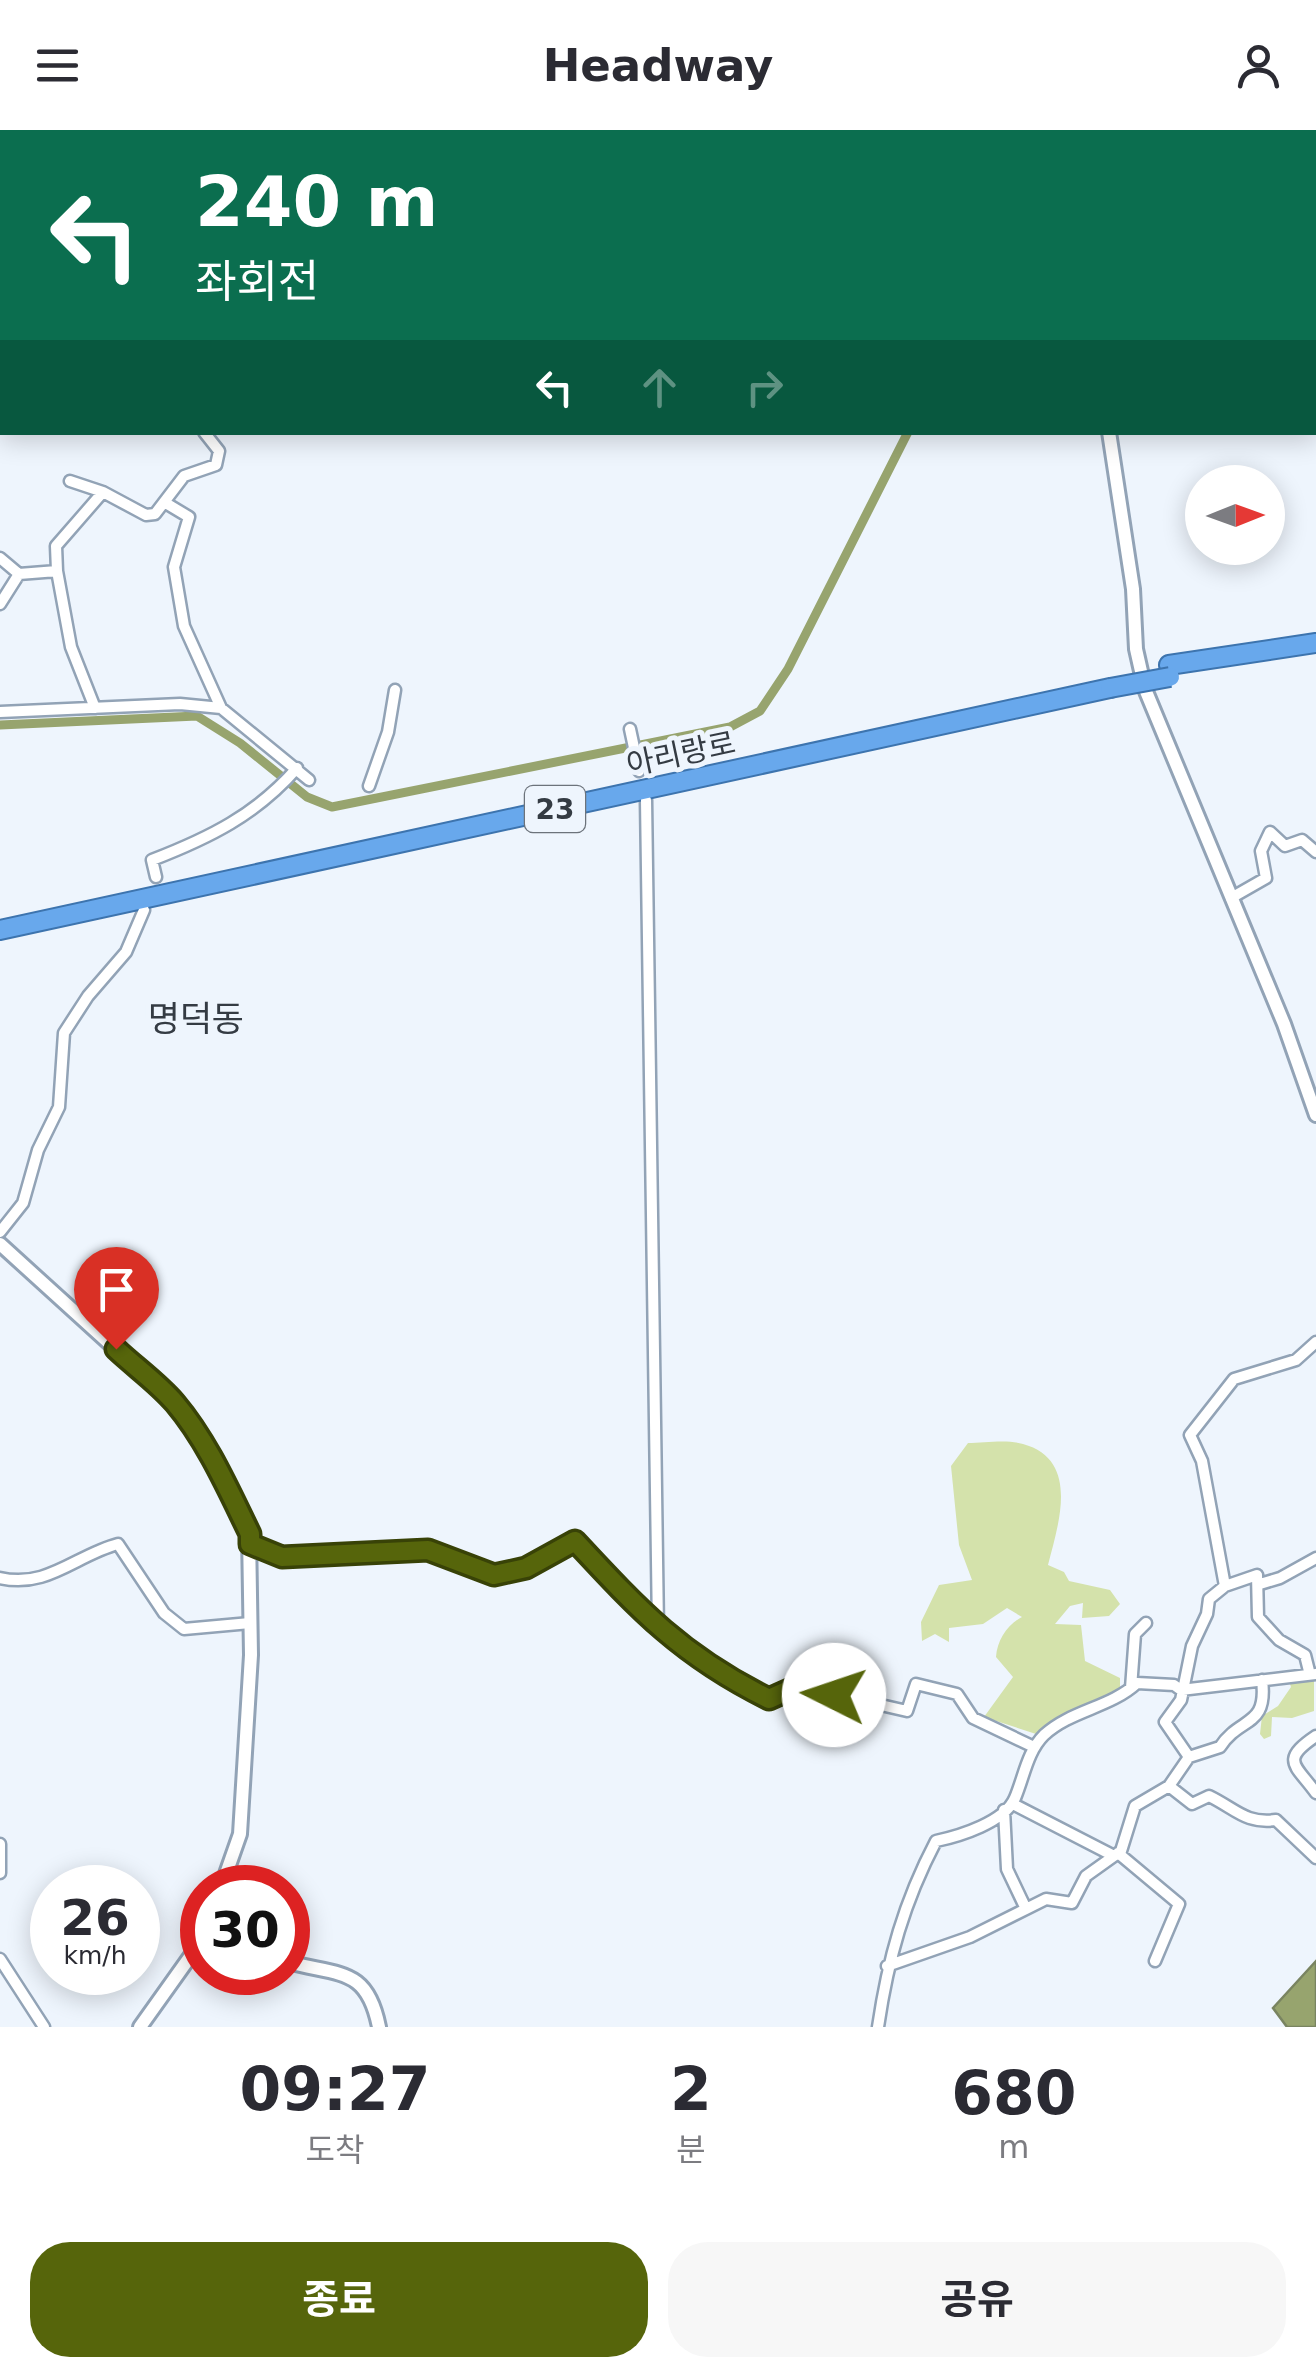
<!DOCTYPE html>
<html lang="ko">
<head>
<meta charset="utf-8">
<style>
  :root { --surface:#fff; --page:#f7f7f7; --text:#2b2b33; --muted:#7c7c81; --accent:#56650b }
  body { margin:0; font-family:"DejaVu Sans","Noto Sans KR",sans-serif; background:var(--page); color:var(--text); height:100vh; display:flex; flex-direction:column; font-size:38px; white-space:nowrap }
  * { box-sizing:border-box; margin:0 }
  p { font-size:32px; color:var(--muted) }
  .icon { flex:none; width:55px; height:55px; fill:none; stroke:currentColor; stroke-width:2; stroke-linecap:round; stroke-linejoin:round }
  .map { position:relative; height:1897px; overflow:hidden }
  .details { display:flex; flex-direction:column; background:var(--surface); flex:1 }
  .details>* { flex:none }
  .hud { position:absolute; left:0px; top:0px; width:1318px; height:305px; box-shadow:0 5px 25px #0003; background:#0b6e4f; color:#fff; overflow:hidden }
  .needle { width:65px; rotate:89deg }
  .buttons { position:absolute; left:1185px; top:335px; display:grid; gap:20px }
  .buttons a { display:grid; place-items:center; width:100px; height:100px; border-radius:50%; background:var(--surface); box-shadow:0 5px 25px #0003; font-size:50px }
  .speed { position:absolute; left:30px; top:1735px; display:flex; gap:20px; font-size:50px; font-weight:700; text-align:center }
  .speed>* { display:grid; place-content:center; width:130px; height:130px; border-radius:50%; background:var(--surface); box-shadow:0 5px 25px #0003; line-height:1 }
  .speed small { font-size:25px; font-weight:400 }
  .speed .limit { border:15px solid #d22; background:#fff; color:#111 }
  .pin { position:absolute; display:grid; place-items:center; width:85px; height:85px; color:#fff; margin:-102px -42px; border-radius:50% 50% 50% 0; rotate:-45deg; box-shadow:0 0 10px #0007 }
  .pin .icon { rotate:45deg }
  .me { position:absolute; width:110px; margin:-55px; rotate:274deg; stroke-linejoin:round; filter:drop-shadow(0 0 8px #0008) }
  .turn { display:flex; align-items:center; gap:35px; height:210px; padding:0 30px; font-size:45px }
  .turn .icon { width:130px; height:130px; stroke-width:2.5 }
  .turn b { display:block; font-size:70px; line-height:85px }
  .lanes { display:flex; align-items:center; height:95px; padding:0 30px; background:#0003; justify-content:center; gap:50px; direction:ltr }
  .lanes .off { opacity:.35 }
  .eta { display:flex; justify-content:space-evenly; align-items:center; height:170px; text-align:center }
  .eta b { font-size:60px; font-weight:700; line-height:70px }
  .cta { display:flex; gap:20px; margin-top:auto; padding:20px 30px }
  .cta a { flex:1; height:115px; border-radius:40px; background:var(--accent); color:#fff; font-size:40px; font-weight:700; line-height:115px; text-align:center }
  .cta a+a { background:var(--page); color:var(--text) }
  header { display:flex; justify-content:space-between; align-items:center; height:130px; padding:0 30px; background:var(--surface); font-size:45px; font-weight:700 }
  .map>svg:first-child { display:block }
  .green { fill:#d4e2ab }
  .water { fill:#97a46e; stroke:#798461; stroke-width:2.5 }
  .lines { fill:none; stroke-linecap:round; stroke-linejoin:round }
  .canal { stroke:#97a46e; stroke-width:9 }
  .minor-casing { stroke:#92a3b6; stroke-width:15 }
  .tertiary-casing { stroke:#92a3b6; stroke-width:18 }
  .trunk-casing { stroke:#3d74ae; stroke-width:22 }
  .minor { stroke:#fff; stroke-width:10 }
  .tertiary { stroke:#fff; stroke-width:12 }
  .trunk { stroke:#68a8ec; stroke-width:18 }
  .trunk-bridge-casing { stroke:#3d74ae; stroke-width:22; stroke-linecap:butt }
  .trunk-bridge { stroke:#68a8ec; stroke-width:18 }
  .route-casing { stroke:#384207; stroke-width:25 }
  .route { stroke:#56650b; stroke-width:18 }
  .labels { text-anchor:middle; stroke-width:10; stroke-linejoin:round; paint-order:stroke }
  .shield { fill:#eef5fd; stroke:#6c737b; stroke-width:2.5 }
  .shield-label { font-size:28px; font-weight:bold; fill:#343b43 }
  .street-label { font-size:30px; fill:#343b43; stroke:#eef5fd }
  .quarter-label { font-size:35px; fill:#343b43; stroke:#eef5fd }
</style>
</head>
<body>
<header><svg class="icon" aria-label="menu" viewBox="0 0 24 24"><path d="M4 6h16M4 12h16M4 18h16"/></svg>Headway<svg class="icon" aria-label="person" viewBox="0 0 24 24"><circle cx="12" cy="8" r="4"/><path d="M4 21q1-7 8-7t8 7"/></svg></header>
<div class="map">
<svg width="1316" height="1897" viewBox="0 0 1316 1897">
  <rect width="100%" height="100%" fill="#eef5fd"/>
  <path class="green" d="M968,1313C984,1313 1007,1309 1023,1314C1081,1330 1058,1395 1048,1435L1064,1442L1069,1451L1110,1460L1120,1474L1109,1486L1082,1488L1083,1473L1070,1476L1055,1494L1081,1495L1085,1531L1120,1548V1561L1036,1604L984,1587L1013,1547L996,1527C997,1510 1008,1494 1022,1487L1007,1478L983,1494L949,1498V1512L935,1504L922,1511L921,1492L939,1455L972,1450L959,1415L951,1336Z
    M1308,1544L1314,1550V1581L1292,1588L1272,1587L1271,1606L1264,1609L1260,1604L1262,1586L1278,1576L1291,1557L1289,1551Z"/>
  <path class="water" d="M1316,1831V1897H1287L1273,1878Z"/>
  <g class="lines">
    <path class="canal" d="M1160,2L1163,0
      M0,595L197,586L240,613L307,667L332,677L730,597L760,581L788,539L908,302"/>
    <g class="minor-casing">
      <path id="minor" d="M70,351L103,362L146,385L155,384L184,346L216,335L219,321L204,302
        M164,372L189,387L174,437L184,496L221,578
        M0,428L19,444L57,441L71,517L95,578
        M57,441L56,416L103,362
        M0,474L19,444
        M0,582L180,574L221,578L309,650
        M630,599L639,641
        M369,656L388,602L395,560
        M646,670L658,1499
        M156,747L152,730C209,708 256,685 297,638
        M1231,768L1266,748L1261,721L1270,702L1285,716L1302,710L1316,722
        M0,1102L23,1073L38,1020L59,977L64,903L88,866L126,822L144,780
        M250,1414L282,1427L428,1420L494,1445L527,1438L575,1411C642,1483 679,1524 769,1569L798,1556L907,1581L916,1554L957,1564L973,1588L1034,1617
        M0,1448C47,1459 76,1425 118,1414L164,1483L184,1499L250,1493
        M1260,1454L1280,1448L1316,1428
        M1225,1456L1202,1331L1190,1305L1234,1249L1296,1230L1316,1212
        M1131,1558L1135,1504L1146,1493
        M1316,1606C1279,1631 1296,1635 1316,1663
        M1189,1627L1165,1592L1181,1570L1192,1516L1207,1484L1209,1469L1225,1456L1257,1445L1258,1487L1279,1510L1305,1525L1309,1541
        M1169,1656L1189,1627L1220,1617C1240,1586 1268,1598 1262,1550
        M1013,1674L1114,1726
        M0,1714V1743
        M1118,1723L1179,1774L1155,1831
        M1026,1779L1046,1769L1072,1773L1086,1746L1121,1721L1135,1676L1169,1656L1192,1674L1209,1666C1236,1679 1245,1694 1276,1690L1316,1728
        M0,1829L44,1897
        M887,1836L970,1807L1026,1779L1007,1739L1004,1680
        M878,1897C888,1829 904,1772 936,1711C960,1706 1005,1692 1015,1668C1024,1647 1027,1622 1044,1605C1071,1580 1110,1578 1137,1553L1174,1555L1181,1560L1316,1544"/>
    </g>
    <g class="tertiary-casing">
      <path id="tertiary" d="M1074,0V2
        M1109,302L1133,459L1136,519L1145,559L1284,894L1316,985
        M0,1114L174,1272L217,1334L249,1404L251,1525L240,1704L221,1758
        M288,1832C340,1846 367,1837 379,1897
        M140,1897L202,1810"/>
    </g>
    <g class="trunk-casing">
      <path id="trunk" d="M1169,535L1316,513
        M0,800L1110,558"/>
    </g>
    <use href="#minor" class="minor"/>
    <use href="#tertiary" class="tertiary"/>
    <use href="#trunk" class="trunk"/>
    <g class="trunk-bridge-casing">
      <path id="trunk-bridge" d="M1110,558L1170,547"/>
    </g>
    <use href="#trunk-bridge" class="trunk-bridge"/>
  </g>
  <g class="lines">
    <g class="route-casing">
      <path id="route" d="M116,1219C135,1237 158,1253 175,1273C207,1311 228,1359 250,1404V1414L282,1427L428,1420L494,1445L526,1438L575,1411C640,1481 682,1526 769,1569L798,1556L834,1565"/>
    </g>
    <use href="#route" class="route"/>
  </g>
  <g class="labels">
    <rect class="shield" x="525" y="656" width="60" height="46" rx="8"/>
    <g class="shield-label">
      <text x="555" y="689">23</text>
    </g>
    <g class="street-label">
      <text transform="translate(681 624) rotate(-12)" y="10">아리랑로</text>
    </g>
    <g class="quarter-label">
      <text x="196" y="901">명덕동</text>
    </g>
  </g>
</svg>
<div class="buttons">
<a><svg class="needle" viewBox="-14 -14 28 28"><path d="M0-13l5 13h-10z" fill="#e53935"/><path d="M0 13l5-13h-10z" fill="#7c7c81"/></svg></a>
</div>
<div class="speed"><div>26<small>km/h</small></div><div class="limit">30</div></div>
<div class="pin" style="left:116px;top:1219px;background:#d93025"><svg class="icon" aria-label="arrive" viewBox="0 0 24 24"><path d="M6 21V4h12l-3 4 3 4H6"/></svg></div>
<svg class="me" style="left:834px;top:1565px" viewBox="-20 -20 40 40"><circle r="19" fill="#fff"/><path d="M0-13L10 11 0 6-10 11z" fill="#56650b"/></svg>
<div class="hud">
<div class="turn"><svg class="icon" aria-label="left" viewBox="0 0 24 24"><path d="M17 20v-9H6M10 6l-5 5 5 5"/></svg><div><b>240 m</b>좌회전</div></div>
<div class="lanes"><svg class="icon" aria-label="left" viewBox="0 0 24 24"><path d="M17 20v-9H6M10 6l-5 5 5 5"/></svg><svg class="icon off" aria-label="ahead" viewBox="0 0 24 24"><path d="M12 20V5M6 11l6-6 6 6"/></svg><svg class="icon off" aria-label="right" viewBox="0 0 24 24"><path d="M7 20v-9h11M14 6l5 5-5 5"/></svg></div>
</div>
</div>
<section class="details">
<div class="eta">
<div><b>09:27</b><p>도착</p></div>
<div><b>2</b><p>분</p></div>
<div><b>680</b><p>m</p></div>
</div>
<div class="cta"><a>종료</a><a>공유</a></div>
</section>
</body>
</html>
